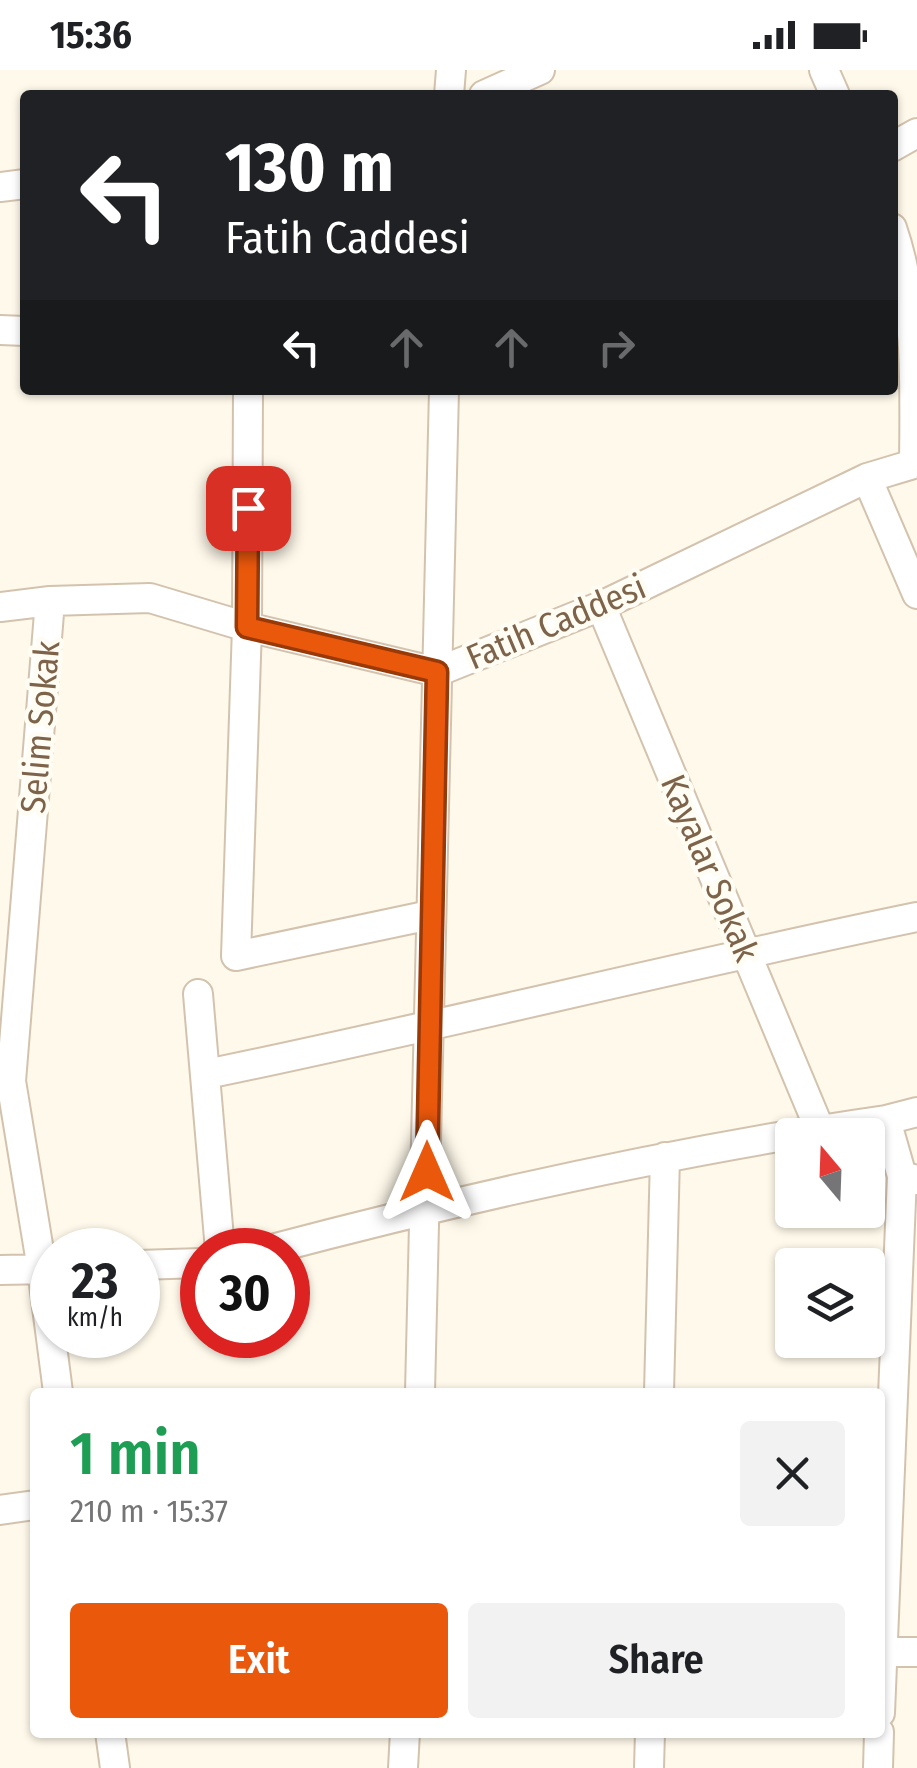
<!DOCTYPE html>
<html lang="en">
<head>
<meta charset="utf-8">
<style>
  :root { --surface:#fff; --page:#f2f2f2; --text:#202124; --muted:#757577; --accent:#ea580c }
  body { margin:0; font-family:"Fira Sans Condensed",sans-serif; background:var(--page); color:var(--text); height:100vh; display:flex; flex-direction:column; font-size:38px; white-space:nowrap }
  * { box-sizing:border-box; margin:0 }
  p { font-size:32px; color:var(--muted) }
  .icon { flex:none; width:55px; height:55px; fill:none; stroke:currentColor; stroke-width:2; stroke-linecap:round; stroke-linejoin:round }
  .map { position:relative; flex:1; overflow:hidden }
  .panel { position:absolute; left:30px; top:1318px; width:855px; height:350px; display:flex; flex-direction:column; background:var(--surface); border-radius:10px; box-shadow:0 2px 8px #0004 }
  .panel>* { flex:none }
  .guide { position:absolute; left:20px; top:20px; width:878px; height:305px; border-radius:10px; box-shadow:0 2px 8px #0004; background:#202124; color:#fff; overflow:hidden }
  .needle { width:65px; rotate:341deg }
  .fabs { position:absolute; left:775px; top:1048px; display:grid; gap:20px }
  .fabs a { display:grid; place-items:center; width:110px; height:110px; border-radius:10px; background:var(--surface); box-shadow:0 2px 8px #0004; font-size:50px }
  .speed { position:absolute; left:30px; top:1158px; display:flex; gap:20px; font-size:50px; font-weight:700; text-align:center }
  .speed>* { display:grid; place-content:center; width:130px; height:130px; border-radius:50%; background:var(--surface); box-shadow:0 2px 8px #0004; line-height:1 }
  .speed small { font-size:25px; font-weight:400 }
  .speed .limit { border:15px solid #d22; background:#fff; color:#111 }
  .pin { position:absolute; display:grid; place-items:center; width:85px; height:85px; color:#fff; margin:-42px; border-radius:20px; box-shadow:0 5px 15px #0006 }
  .me { position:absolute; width:110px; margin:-55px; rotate:0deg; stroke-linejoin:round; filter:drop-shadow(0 0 8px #0008) }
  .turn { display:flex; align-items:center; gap:35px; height:210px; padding:0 40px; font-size:45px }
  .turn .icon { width:130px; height:130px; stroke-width:2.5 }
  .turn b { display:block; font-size:70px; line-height:85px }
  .lanes { display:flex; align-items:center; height:95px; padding:0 40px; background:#0003; justify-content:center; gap:50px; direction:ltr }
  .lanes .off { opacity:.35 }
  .round { display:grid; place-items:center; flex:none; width:105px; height:105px; border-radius:10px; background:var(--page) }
  .summary { display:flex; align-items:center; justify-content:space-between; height:170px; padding:0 40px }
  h1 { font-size:60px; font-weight:600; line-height:75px; color:#1e9e55 }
  .cta { display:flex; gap:20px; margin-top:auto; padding:20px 40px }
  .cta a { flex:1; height:115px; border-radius:10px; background:var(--accent); color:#fff; font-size:40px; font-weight:600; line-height:115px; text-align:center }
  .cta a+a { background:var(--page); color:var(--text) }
  .status { display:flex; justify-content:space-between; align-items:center; height:70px; padding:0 50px; background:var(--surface); direction:ltr }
  .status svg { height:28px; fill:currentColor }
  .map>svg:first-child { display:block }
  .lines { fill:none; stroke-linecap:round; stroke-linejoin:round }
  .street-casing { stroke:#d3c3ae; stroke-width:32 }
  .street { stroke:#fff; stroke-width:28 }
  .route-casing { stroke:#983908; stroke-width:25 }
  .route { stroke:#ea580c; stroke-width:18 }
  .labels { text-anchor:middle; stroke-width:9; stroke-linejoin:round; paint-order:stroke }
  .street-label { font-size:35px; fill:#7d634a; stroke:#fffcf3 }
</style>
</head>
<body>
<div class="status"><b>15:36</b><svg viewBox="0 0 49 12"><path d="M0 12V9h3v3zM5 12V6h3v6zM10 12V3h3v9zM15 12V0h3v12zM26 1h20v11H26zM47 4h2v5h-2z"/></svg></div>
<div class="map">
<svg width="917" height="1698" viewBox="0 0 917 1698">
  <rect width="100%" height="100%" fill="#fef9ea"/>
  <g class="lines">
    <g class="street-casing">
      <path id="street" d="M824,0L835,25
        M449,25L451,0
        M484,25L540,0
        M892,77L917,63
        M0,117L25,114
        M892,158C917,230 915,316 914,393
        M0,260L25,261
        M248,320L247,557L236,886L430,845
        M867,408L917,524
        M50,531L11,1011L42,1199L58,1322
        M601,536L820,1060
        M0,537L50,531L150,528L247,557L437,602L601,536L867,408L917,393
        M198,924L220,1180
        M207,1004C444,955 679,896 917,847
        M886,1050L917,1042
        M268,1180C472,1126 677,1080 886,1050L902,1106L917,1110
        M138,1195L202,1193
        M0,1200L52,1199
        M420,1322L444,320
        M659,1322L665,1087
        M0,1440L35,1435
        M880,1582H917
        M880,1643L902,1106
        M110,1662L115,1698
        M403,1698L405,1662
        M649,1698L650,1662
        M878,1698L879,1662"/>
    </g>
    <use href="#street" class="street"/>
  </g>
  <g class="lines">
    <g class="route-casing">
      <path id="route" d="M248,438L247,557L437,602L427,1102"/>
    </g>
    <use href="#route" class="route"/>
  </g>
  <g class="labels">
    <g class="street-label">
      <text transform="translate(556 552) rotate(-23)" y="12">Fatih Caddesi</text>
      <text transform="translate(40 657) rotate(-85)" y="12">Selim Sokak</text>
      <text transform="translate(710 798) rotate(67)" y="12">Kayalar Sokak</text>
    </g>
  </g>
</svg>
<div class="fabs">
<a><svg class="needle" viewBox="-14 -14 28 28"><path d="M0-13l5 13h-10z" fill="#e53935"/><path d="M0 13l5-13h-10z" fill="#757577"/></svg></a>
<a><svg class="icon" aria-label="layers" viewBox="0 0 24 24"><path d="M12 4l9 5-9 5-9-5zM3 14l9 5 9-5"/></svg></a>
</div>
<div class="speed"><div>23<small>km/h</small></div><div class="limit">30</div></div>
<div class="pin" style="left:248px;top:438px;background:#d93025"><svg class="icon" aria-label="arrive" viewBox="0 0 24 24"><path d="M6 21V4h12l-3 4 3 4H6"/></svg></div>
<svg class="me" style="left:427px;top:1102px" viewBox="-20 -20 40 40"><path d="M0-17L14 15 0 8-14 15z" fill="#ea580c" stroke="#fff" stroke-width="4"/></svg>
<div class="guide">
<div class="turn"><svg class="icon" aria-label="left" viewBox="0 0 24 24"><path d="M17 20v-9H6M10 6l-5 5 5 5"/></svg><div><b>130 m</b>Fatih Caddesi</div></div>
<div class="lanes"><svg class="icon" aria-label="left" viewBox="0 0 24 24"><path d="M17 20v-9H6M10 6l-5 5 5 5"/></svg><svg class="icon off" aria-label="ahead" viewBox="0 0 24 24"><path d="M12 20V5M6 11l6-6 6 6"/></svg><svg class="icon off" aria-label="ahead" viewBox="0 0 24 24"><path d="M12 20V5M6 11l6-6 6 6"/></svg><svg class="icon off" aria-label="right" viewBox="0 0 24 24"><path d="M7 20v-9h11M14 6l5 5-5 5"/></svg></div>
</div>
<section class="panel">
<div class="summary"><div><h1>1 min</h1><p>210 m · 15:37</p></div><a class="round"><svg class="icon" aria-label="close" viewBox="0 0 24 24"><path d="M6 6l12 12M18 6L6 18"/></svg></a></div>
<div class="cta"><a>Exit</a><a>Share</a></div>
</section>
</div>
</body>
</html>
